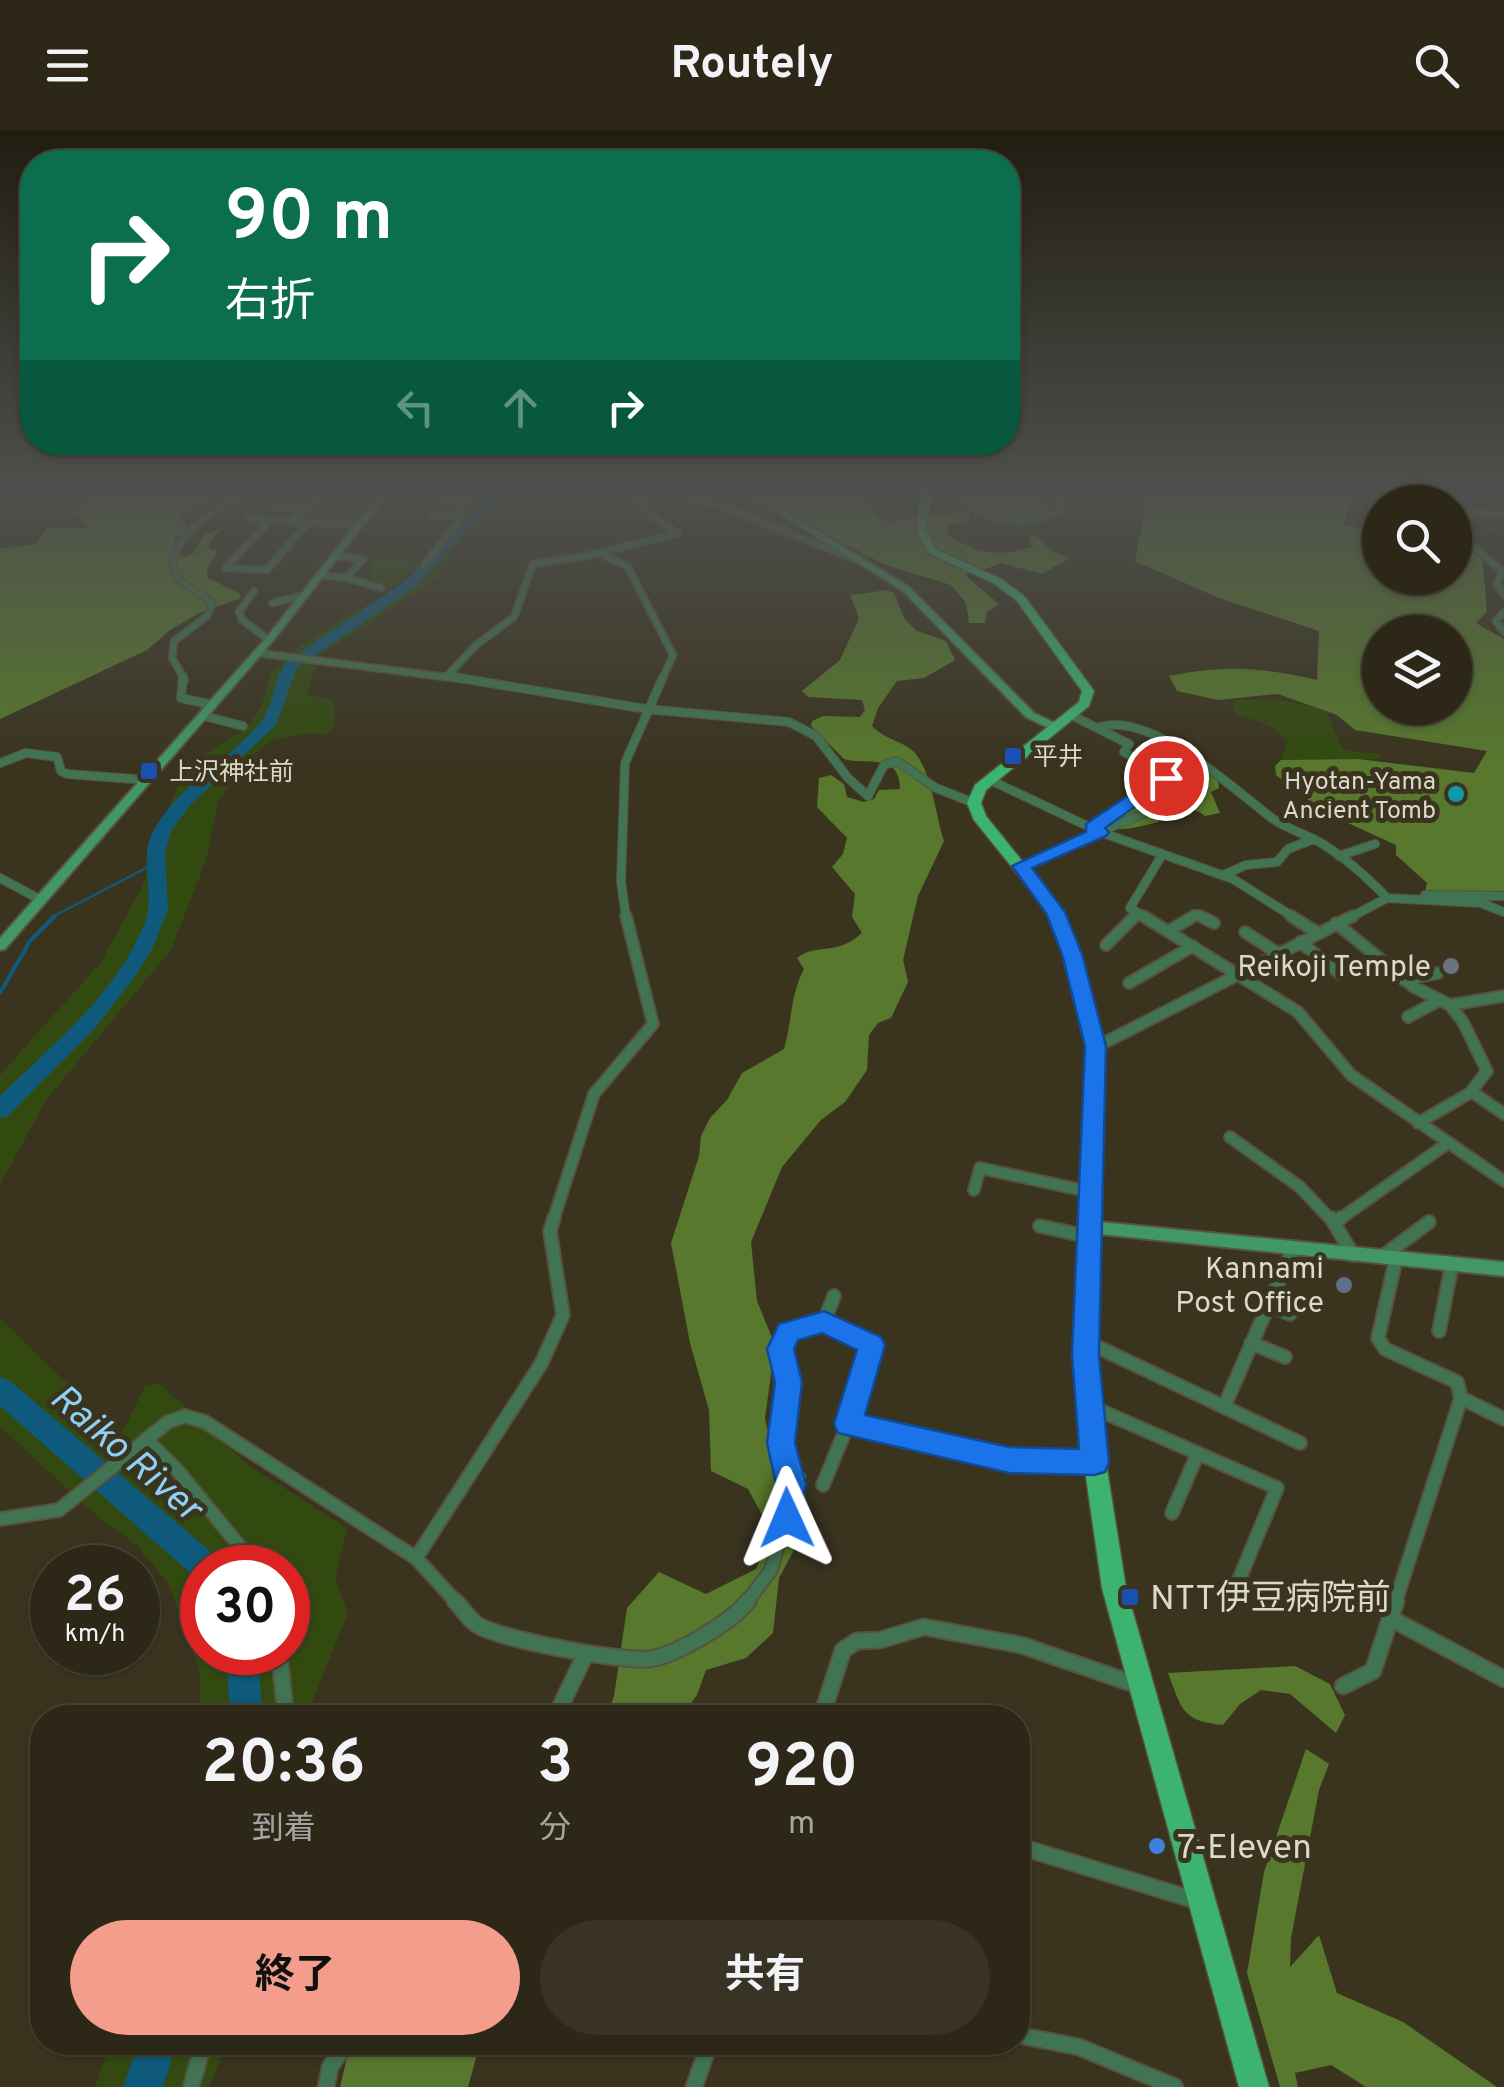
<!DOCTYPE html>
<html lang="ja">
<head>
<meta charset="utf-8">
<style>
  :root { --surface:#2c2717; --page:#383324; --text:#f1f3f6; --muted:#a6a5a1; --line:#484436; --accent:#f49d8d }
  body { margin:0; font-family:Overpass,"Noto Sans JP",sans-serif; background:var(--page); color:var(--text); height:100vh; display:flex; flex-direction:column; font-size:38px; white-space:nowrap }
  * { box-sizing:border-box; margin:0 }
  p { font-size:32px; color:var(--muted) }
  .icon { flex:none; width:55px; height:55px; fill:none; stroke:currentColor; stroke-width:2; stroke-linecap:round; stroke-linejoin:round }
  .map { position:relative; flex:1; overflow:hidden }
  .side { position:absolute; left:30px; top:1575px; width:1000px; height:350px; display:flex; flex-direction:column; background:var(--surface); border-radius:40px; box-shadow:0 2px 8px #0004,0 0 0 2px var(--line) }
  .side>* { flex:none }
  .hud { position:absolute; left:20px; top:20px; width:1000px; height:305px; border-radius:40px; box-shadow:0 2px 8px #0004,0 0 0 2px var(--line); background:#0b6e4f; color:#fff; overflow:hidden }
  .controls { position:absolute; left:1362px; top:355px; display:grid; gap:20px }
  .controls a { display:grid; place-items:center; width:110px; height:110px; border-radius:50%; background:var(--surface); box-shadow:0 2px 8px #0004,0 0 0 2px var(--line); font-size:50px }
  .speed { position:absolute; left:30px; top:1415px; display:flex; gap:20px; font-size:50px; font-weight:700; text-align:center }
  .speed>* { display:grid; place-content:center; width:130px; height:130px; border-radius:50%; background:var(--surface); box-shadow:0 2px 8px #0004,0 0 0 2px var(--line); line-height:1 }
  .speed small { font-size:25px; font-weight:400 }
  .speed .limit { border:15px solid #d22; background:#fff; color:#111 }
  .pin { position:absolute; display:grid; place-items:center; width:85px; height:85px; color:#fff; margin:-42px; border:5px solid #fff; border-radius:50%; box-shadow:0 2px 10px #0007 }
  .me { position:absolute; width:110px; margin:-55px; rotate:359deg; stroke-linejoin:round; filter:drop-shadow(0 0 8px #0008) }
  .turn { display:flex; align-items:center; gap:35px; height:210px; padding:0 40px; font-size:45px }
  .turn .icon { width:130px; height:130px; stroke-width:2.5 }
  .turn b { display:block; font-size:70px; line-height:85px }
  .lanes { display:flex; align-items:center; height:95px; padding:0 40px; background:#0003; justify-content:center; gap:50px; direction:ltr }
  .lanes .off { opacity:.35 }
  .eta { display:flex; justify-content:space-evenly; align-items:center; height:170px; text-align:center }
  .eta b { font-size:60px; font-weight:700; line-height:70px }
  .action { display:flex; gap:20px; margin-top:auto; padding:20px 40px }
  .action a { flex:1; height:115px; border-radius:60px; background:var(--accent); color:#111; font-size:40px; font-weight:700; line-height:115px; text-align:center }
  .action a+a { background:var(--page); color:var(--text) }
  header { display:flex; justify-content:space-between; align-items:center; height:130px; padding:0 40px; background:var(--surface); font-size:45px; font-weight:700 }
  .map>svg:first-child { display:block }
  .green { fill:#324a10; fill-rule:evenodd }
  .forest { fill:#57782d; fill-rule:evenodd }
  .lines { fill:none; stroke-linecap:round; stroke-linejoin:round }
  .stream-far1 { stroke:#0f5a7c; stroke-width:2.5 }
  .stream { stroke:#0f5a7c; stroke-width:4 }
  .river { fill:#0f5a7c; fill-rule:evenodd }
  .street-far4-casing { stroke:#57523e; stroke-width:9 }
  .street-far3-casing { stroke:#57523e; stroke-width:10 }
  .street-far2-casing { stroke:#57523e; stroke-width:14 }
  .street-far1-casing { stroke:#57523e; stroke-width:16 }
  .street-casing { stroke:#57523e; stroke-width:19 }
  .secondary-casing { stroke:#57523e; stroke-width:4 }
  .primary-casing { stroke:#57523e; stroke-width:3 }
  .street-far4 { stroke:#417453; stroke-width:6 }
  .street-far3 { stroke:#417453; stroke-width:8 }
  .street-far2 { stroke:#417453; stroke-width:10 }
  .street-far1 { stroke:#417453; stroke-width:12 }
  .street { stroke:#417453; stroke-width:15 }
  .secondary { fill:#419864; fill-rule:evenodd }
  .primary { fill:#3db370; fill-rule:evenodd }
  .route { fill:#1a73e8; stroke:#114b97; stroke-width:2.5 }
  .transit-dot { fill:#1a4fb4; stroke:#3a341f; stroke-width:4 }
  .culture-dot { fill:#0f9aa8; stroke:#3a341f; stroke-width:4 }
  .worship-dot { fill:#6b7280; stroke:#3a341f; stroke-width:4 }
  .service-dot { fill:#5c6f8a; stroke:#3a341f; stroke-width:4 }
  .shop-dot { fill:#3f7fe0; stroke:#3a341f; stroke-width:4 }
  .labels { text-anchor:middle; stroke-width:10; stroke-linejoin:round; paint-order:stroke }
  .far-poi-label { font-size:25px; fill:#dcd8cc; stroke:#3a341f; text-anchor:start }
  .poi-label { font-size:30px; fill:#dcd8cc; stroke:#3a341f; text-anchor:end }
  .near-poi-label { font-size:35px; fill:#dcd8cc; stroke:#3a341f; text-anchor:start }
  .near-water-label { font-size:38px; font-style:italic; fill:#90d0f6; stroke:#3a341f }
</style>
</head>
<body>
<header><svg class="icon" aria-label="menu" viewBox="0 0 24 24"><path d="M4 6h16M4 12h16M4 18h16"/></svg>Routely<svg class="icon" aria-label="search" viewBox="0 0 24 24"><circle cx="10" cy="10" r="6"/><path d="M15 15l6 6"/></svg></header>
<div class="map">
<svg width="1504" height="1957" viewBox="0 0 1504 1957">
  <rect width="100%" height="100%" fill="#3a341f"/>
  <path class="green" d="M491,360H521L487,385L457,416L439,448L320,525L306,565L333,570L335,597L324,605L309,603L275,609L252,625L218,672L206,730L171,820L46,970L0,1055V945L101,832L142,757L171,672L188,635L245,599L261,577L271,544L301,515L416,446L453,399Z
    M394,428L424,432L391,458L368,449L373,443L370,429Z
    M1233,570C1265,570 1296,569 1327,582L1343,620L1382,624L1378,629L1281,630L1287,611L1272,597L1234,583Z
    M0,1189L121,1305L145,1256L160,1254L248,1335L347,1398L335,1449L348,1483L306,1587H199L200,1544L169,1455L138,1416L86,1377L0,1296ZM202,1438H288V1522H202Z
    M111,1913H227L209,1957H95Z"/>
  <path class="forest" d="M105,360H224L179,386L188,398L175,409L172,421L185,427L194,423L203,405L222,398L209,412V418L218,421L207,439L208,448L239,463L241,468L199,483L170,500L147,520L0,589V419L36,414L47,398H89L76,382L91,367Z
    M757,360C796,360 856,348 878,388L888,392L969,380V392L947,395L948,405C978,424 996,427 1032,417L1028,408L1036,406L1051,421L1069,428L1042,444L1001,433L983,440L955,434L968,442L966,446L999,474L986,483L985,493H969L966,473L951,455L883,434L799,390Z
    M987,360H1022L1047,377L1042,386L1008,390L966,373L963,366Z
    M1149,360H1355L1343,396L1380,400V448H1455V410L1482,423L1487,482L1476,493L1504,509V767L1425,762L1427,753L1396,725V715L1324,682L1276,645L1275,636L1281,630L1358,629L1474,643L1487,621L1355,600L1337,585L1278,564L1218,570L1177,561L1169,546C1225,535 1262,537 1317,550L1319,501L1219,468L1135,431ZM1380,502H1455V578H1380Z
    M888,460L894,463L904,488L917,501L946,511L955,530L924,548L897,551L878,578L872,596C884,609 900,610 913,621C931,638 936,687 944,711L918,766L903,830L908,852L891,888L878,893L869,905L867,940L845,972L821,990L782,1037L751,1112L757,1171L775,1215L765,1288L768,1302L795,1327L806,1345L805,1382L793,1422L779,1448L773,1503L746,1528L706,1540L697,1565L681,1587L606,1588L614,1566L627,1478L659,1442L706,1464L756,1439L776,1393L762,1385L748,1359L711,1341L709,1280L690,1213L671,1113L699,1026L701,1006L710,988L727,970L742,943L784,919C792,893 790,865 804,839L797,828C818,812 836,827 862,803L852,787L855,764L832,737L843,724L847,708L817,677L819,648L831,645L844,654L847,667L864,672L874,669L879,660L900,659C899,621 868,636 844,629L811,596L812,591L823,586L860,587L865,580L862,570L808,567L802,561L840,530L859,488L850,465Z
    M1175,628L1192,632L1218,649L1219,658L1211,662L1220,683L1205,686C1194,676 1169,674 1157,684L1159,692C1142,695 1117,705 1104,695L1110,689L1168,651L1171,631Z
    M1295,1536L1330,1554L1345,1585L1336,1603L1290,1564L1261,1560L1240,1574L1223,1595C1181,1591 1182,1579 1168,1543Z
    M1306,1619L1329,1634L1319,1660L1291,1808L1290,1837L1319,1805L1337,1863L1403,1892L1497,1957H1366L1331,1935L1295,1943L1298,1957H1280L1247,1843L1264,1742Z
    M355,1913H480L468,1957H340L348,1923Z"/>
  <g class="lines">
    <path class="stream-far1" d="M1453,360L1482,393L1504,406
      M50,788L154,734"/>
    <path class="stream" d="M0,863L30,811L55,786"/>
    <path class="river" d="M493,360H506L415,457L297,538L276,595L191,674L171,701L165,723L168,779L152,819L136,845L95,898L8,986L0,988V966C53,914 118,863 145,792C156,762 138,731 153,702C177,656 226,633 259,594C274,577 273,551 286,532L405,451Z
      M0,1247L10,1251L218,1428L222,1438H202V1451L196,1448L0,1276Z
      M225,1522H257L263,1588H231Z
      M139,1912H177L163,1957H123Z"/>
    <g class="street-far4-casing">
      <path id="street-far4" d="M954,360C984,393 1027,403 1064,376L1055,360
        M446,366L450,360
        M633,368L667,362L724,377L854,429
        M440,373H468
        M277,377L305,378
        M433,385H461
        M1455,387L1461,383L1504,384
        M249,389L359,395
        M270,390L226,438L267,440L308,392
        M292,391L324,360
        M1455,395L1464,409L1502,441L1497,454L1504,465
        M600,423L628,437L673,525L662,550
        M424,435L455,396L472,360
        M320,445L346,448L364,429L335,426
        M346,448L381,458
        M254,461L239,482L242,490L269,510
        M272,473L305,465
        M1504,482L1496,491L1504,502
        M258,523L469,550
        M447,546L476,515L514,487L533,434L591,425L678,403L659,391L627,360
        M185,550L172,528L174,511L207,486L212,473C202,463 182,456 175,443C160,412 227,371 249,360"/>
    </g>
    <g class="street-far3-casing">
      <path id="street-far3" d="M183,547L181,568L213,575
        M454,547L646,579L789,592L816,606L848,648L868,666L884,635L897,631L936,658L974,673
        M1071,585L1129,614L1124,622L1167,648L1092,698
        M204,586L243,596
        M1100,597C1152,581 1233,659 1273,689C1287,699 1306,704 1321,713C1346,728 1367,747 1387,768
        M0,633L26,623L57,627L61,641L67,644L147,650
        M990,650L1100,702L1161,676
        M1339,726L1375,714
        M1021,736L1100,702L1233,749L1295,788
        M1223,745L1246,735L1277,732L1288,719L1314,709
        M0,748L41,770
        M1425,765L1504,766
        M626,788L621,751L625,633L663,547
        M1133,788L1138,783
        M1147,788L1130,778L1162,725
        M1190,788L1197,784L1205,788
        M1349,788L1387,768L1481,773L1504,782"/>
    </g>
    <g class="street-far2-casing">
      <path id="street-far2" d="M1143,786L1298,882L1351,945L1504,1051
        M1200,786L1214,793
        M1291,786L1316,802
        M1336,793L1414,857L1450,875L1463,892L1487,941L1470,963L1418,993
        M1169,801L1194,786
        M1245,802L1279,824
        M1300,812L1340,844
        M1106,815L1135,786
        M1404,850L1438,843
        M1129,853L1193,816
        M1450,875L1504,866
        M1408,887L1438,871
        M1096,917L1353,786
        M1472,962L1504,984
        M1230,1007L1300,1057L1332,1091
        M974,1060L980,1038L1091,1062
        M553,1091L594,964L653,894L626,786
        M1337,1091L1448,1013"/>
    </g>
    <g class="street-far1-casing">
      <path id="street-far1" d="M1331,1088L1353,1125
        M1335,1092L1341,1088
        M1040,1096L1090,1107
        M1382,1127L1429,1092
        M1396,1129L1378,1208L1385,1219L1457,1252L1461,1268
        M1268,1174L1290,1184
        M1439,1201L1452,1134
        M1087,1212L1300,1313
        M1251,1213L1285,1227
        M1092,1277L1277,1358L1236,1457
        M1224,1277L1293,1119
        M848,1294L1009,1330L1095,1333
        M146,1309L178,1341L246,1424L251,1438
        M823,1355L848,1294L872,1215L824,1192
        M1172,1383L1198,1323
        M0,1389L59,1380L168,1292L185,1286L205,1292L416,1428L457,1473
        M416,1428L541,1234L563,1185L550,1101L554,1088
        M746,1473L771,1440L791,1369L781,1313L788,1252L780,1219L782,1210L788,1202L824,1192L834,1166
        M1395,1473L1461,1268L1504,1289"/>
    </g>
    <g class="street-casing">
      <path id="street" d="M455,1471C462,1478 468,1488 476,1494C496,1509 622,1532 649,1529C675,1526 733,1491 748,1471
        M1392,1489L1504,1549
        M279,1522L286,1588
        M1343,1556L1373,1541L1396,1471
        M555,1588L585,1525
        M821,1588L843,1520L857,1511L880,1510L924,1497L1021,1515L1137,1555
        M1018,1716L1198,1771
        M1018,1905L1079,1917L1175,1957
        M191,1957L204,1912
        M326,1957L330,1937L347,1912
        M694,1957L710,1912"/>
    </g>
    <g class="secondary-casing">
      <path id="secondary" d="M383,360H391L272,512L5,819L0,820V808L266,508Z
        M741,360H751L909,457L1034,583L1059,595V599H1051L1026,587L903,461Z
        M1090,1091L1504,1132V1146L1090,1103L1084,1101L1082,1097L1084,1093Z"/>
    </g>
    <g class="primary-casing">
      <path id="primary" d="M922,360H932L926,399L936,419L1003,450L1025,467L1094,561L1089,576L986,660L981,673L986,686L1063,782L1080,824L1104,917L1095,1225L1106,1333L1126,1458L1269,1957H1239L1102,1458L1084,1333L1075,1225L1088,917L1064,824L1049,783L974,690L967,673L975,655L1079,572L1082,561L1017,471L995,454L928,423L916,399Z"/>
    </g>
    <use href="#street-far4" class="street-far4"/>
    <use href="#street-far3" class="street-far3"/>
    <use href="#street-far2" class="street-far2"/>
    <use href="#street-far1" class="street-far1"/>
    <use href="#street" class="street"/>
    <use href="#secondary" class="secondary"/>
    <use href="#primary" class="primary"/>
  </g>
  <linearGradient id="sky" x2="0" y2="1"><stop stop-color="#201d11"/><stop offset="0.57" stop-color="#4f504d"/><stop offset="1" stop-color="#4f504d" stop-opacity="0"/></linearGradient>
  <rect width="1504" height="634" fill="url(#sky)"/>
  <path class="route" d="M1160,644L1175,648L1105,698L1109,702L1106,706L1032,738L1065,782L1082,824L1106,916L1099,1225L1109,1332L1105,1342L1094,1345L1009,1343L838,1303L834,1294L857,1220L822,1203L798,1210L794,1219L802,1252L795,1313L806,1354L797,1398L787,1402L776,1398L772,1388L776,1354L767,1313L775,1252L767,1219L779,1194L824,1181L881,1207L885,1215L865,1285L1009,1317L1079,1319L1072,1225L1085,916L1062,824L1046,783L1012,736L1086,702V694Z"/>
  <g class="transit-dot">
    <rect x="1003" y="616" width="20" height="20" rx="5"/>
    <rect x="139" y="631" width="20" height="20" rx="5"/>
    <rect x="1120" y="1457" width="20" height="20" rx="5"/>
  </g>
  <circle class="culture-dot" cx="1456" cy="664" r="10"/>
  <circle class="worship-dot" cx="1451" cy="836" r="10"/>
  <circle class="service-dot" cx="1344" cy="1155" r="10"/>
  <circle class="shop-dot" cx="1157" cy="1716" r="10"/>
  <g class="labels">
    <g class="far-poi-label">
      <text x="1033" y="635">平井</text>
      <text x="169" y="650">上沢神社前</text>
      <text x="1436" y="659" text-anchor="end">Hyotan-Yama<tspan x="1436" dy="29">Ancient Tomb</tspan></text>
    </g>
    <g class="poi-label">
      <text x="1431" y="846">Reikoji Temple</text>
      <text x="1324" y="1148">Kannami<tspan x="1324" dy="34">Post Office</tspan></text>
    </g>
    <g class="near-poi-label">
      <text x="1150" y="1479">NTT伊豆病院前</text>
      <text x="1177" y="1728">7-Eleven</text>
    </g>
    <g class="near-water-label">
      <text transform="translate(127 1322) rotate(41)" y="13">Raiko River</text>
    </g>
  </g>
</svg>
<div class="controls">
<a><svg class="icon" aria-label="search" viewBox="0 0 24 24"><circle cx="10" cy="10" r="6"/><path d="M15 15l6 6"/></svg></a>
<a><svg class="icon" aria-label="layers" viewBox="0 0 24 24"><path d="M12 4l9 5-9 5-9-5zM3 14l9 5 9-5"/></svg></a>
</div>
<div class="speed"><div>26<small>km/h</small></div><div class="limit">30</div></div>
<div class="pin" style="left:1166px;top:648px;background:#d93025"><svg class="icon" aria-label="arrive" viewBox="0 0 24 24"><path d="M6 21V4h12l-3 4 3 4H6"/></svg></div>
<svg class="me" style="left:787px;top:1388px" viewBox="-20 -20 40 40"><path d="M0-17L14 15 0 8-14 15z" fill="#1a73e8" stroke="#fff" stroke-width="4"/></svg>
<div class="hud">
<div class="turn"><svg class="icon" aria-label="right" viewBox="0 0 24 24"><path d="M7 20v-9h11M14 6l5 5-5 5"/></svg><div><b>90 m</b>右折</div></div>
<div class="lanes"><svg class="icon off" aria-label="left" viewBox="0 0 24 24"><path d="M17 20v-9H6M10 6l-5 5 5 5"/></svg><svg class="icon off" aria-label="ahead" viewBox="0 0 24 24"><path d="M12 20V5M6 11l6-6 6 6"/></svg><svg class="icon" aria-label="right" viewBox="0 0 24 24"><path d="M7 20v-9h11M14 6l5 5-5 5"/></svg></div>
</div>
<section class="side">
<div class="eta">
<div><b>20:36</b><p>到着</p></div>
<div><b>3</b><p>分</p></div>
<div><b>920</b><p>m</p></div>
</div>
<div class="action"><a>終了</a><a>共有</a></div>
</section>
</div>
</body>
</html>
